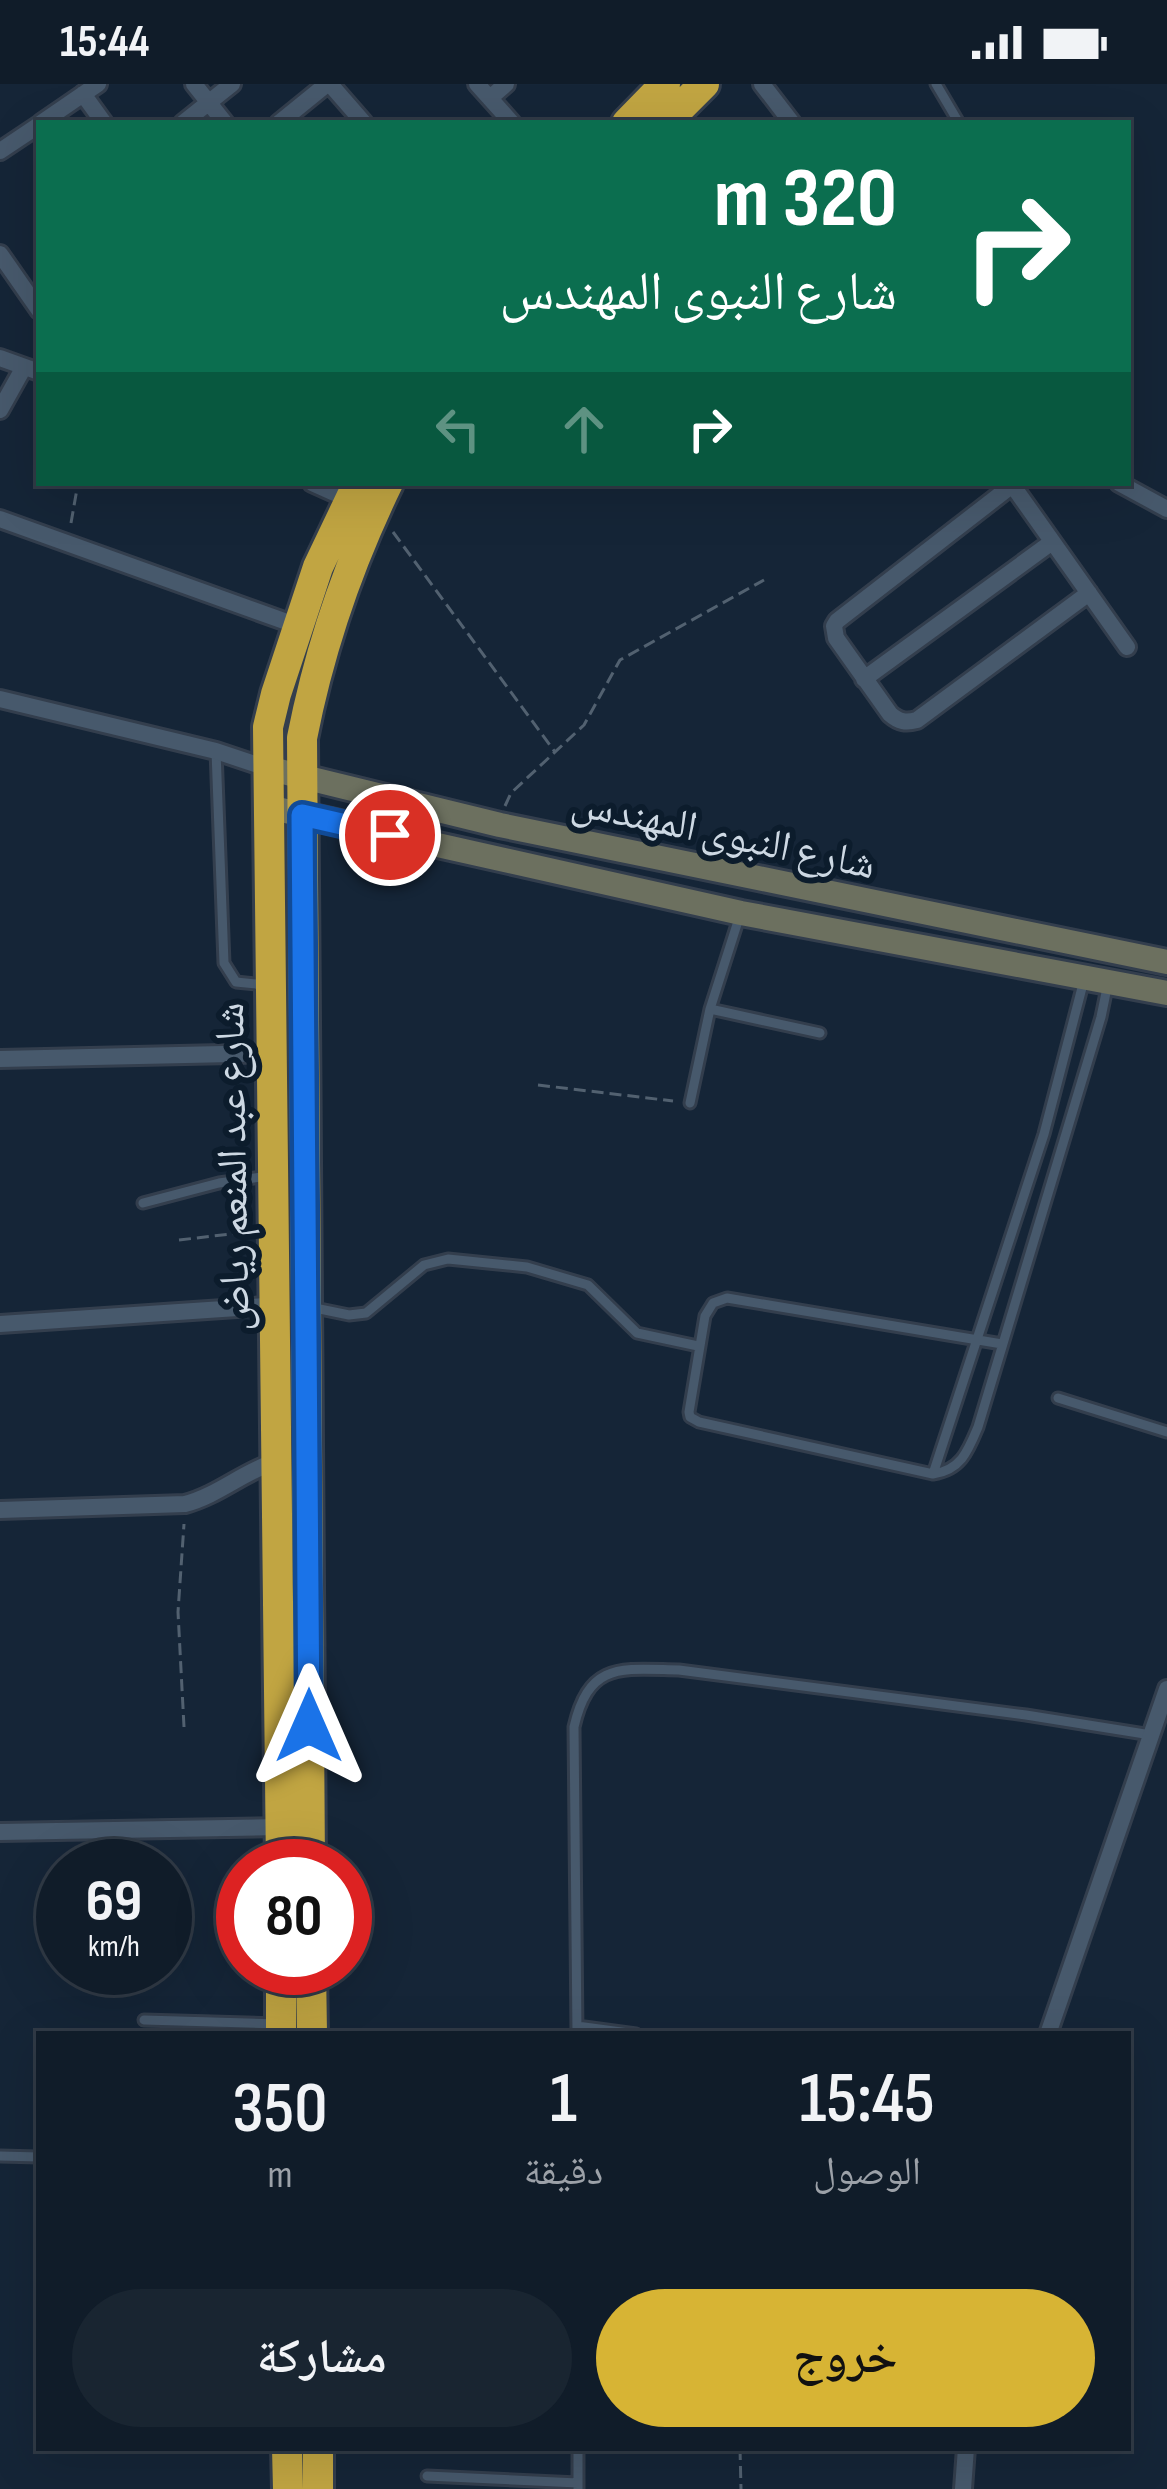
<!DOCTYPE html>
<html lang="ar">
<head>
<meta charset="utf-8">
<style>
  :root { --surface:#101c29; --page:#192531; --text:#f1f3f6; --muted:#9ca1a8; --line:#303a46; --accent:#d7b434 }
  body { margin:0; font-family:"Sofia Sans Condensed","Noto Naskh Arabic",sans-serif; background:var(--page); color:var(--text); direction:rtl; height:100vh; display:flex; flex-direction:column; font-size:45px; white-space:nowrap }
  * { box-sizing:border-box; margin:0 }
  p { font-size:39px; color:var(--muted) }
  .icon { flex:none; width:66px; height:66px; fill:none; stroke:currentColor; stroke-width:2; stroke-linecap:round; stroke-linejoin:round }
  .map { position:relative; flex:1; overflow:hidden; direction:ltr }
  .sheet { position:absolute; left:36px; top:1947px; width:1095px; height:420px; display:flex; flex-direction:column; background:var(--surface); border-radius:0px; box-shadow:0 12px 48px #0002,0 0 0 3px var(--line); direction:rtl }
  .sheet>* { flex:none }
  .guide { position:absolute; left:36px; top:36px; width:1095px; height:366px; border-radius:0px; box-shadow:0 12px 48px #0002,0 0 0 3px var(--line); direction:rtl; background:#0b6e4f; color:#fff; overflow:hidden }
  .speed { position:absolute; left:36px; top:1755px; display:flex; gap:24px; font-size:60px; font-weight:700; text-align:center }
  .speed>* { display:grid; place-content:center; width:156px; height:156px; border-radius:50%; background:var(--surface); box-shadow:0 12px 48px #0002,0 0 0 3px var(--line); line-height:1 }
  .speed small { font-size:30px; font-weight:400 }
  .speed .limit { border:18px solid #d22; background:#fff; color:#111 }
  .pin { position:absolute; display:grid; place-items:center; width:102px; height:102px; color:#fff; margin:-51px; border:6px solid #fff; border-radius:50%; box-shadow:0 3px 12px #0007 }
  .me { position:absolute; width:132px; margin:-66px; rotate:0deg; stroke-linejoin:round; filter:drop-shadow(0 0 9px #0008) }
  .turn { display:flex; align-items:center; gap:42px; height:252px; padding:0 36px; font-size:54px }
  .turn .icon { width:156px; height:156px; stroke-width:2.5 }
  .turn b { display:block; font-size:84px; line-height:102px }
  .lanes { display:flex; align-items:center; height:114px; padding:0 36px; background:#0003; justify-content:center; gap:60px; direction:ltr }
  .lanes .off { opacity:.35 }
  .eta { display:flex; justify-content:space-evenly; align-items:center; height:204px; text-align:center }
  .eta b { font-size:72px; font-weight:600; line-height:84px }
  .action { display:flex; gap:24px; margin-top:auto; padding:24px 36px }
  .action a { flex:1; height:138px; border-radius:72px; background:var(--accent); color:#111; font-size:48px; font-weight:600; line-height:138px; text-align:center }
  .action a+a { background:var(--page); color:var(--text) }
  .status { display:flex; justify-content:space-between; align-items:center; height:84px; padding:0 60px; background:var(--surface); direction:ltr }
  .status svg { height:33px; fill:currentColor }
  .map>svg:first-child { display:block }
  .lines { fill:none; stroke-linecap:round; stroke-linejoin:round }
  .lane-casing { stroke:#333e4d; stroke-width:15 }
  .street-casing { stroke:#333e4d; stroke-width:22 }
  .secondary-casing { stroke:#333e4d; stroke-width:30 }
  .highway-casing { stroke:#333e4d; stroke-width:36 }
  .path { stroke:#526170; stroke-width:3; stroke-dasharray:12 6; stroke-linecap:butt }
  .lane { stroke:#47596c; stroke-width:9 }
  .street { stroke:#47596c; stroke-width:16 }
  .secondary { stroke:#6c705f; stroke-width:24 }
  .highway { stroke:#c1a542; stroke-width:30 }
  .route-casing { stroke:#114b97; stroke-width:30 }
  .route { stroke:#1a73e8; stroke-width:21 }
  .labels { text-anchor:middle; stroke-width:12; stroke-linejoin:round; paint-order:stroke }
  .street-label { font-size:42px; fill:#cdd8e3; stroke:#0c1c2c }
</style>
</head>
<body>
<div class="status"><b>15:44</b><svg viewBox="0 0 49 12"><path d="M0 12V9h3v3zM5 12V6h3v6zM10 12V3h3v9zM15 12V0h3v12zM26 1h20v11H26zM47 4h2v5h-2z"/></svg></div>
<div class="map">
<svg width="1167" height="2405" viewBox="0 0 1167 2405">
  <rect width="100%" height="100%" fill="#152537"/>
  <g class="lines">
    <g class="lane-casing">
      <path id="lane" d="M936,0L959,39
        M216,667L224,879L236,898L265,901
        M710,925L820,949
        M690,1019L710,925L739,834
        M143,1119L219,1099L268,1092
        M310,1223L349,1231L366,1229L424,1181L448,1175L527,1183L588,1201L637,1249L698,1262
        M1002,1260L727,1214L713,1219L705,1232L689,1328L690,1333L699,1338L933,1390C961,1386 968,1367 978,1343L1101,933L1108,899
        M1058,1314L1167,1348
        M933,1390L1044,1050L1084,896
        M144,1936L277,1940
        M577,1942L636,1950
        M577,1950L574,1643C589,1577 622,1585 679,1586L1026,1631L1151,1651
        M0,2072L39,2073
        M578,2364V2405
        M427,2392L578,2399"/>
    </g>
    <g class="street-casing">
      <path id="street" d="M194,0L225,39
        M330,0L364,39
        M477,0L512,39
        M762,0L792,39
        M83,10L104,39
        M490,14L506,0
        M41,39L98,0
        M183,39L232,0
        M279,39L327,0
        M0,67L39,41
        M0,170L39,226
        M0,274L39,288
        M0,326L24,283
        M312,399L350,416
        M1015,399L837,537L834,542L836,554L890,630C899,638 906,639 917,636L1089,509
        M1119,399L1167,425
        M1013,402L1127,563
        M0,435L298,542
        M864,595L1052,458
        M0,615L216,667L267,684
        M0,975L273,969
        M0,1240L281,1221
        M0,1426L185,1420C219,1411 244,1387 277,1377
        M0,1748L281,1743
        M1048,1950L1167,1605
        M963,2405L966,2364"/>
    </g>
    <g class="secondary-casing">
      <path id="secondary" d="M267,684L500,741L1167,878
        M268,723L741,829L1167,909"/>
    </g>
    <g class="highway-casing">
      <path id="highway" d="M627,39L665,0
        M665,39L704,0
        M281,1782L268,643L276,610L318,483L358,399
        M310,1782L302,654C319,567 349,479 388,399
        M311,1884L312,1950
        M281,1950V1884
        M287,2364L288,2405
        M318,2364V2405"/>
    </g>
    <path class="path" d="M71,439L78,399
      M393,448L555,668
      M505,722L511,709L584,641L620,576L764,496
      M538,1001L673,1017
      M179,1156L248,1148
      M184,1643L178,1528L184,1440
      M740,2364L741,2405"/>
    <use href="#lane" class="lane"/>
    <use href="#street" class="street"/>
    <use href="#secondary" class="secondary"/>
    <use href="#highway" class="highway"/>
  </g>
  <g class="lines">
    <g class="route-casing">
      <path id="route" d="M309,1642L302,731L390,751"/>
    </g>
    <use href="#route" class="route"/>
  </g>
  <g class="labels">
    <g class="street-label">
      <text transform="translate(724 748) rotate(12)" y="15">شارع النبوى المهندس</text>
      <text transform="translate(231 1083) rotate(-91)" y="15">شارع عبد المنعم رياض</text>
    </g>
  </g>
</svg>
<div class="speed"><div>69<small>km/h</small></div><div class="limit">80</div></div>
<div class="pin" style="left:390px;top:751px;background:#d93025"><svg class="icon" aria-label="arrive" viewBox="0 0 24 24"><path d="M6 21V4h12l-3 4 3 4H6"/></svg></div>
<svg class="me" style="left:309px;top:1642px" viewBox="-20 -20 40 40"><path d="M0-17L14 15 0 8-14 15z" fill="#1a73e8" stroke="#fff" stroke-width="4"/></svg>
<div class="guide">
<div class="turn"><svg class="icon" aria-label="right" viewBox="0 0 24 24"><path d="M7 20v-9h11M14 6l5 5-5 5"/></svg><div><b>320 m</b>شارع النبوى المهندس</div></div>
<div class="lanes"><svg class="icon off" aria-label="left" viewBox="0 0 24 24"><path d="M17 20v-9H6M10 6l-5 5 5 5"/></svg><svg class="icon off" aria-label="ahead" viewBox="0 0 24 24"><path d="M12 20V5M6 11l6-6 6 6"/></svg><svg class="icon" aria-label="right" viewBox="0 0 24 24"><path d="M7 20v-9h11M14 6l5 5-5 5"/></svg></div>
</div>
<section class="sheet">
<div class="eta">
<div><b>15:45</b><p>الوصول</p></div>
<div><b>1</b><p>دقيقة</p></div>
<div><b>350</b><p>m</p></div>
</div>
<div class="action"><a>خروج</a><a>مشاركة</a></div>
</section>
</div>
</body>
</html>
